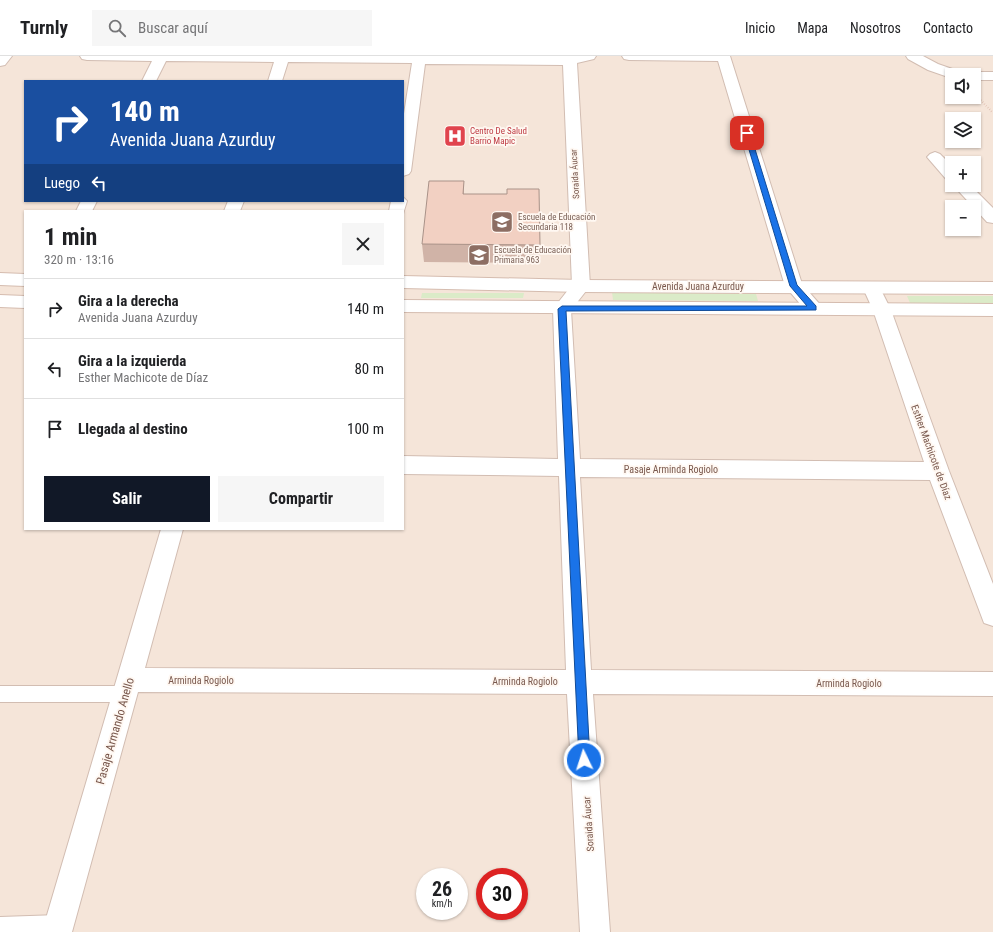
<!DOCTYPE html>
<html lang="es">
<head>
<meta charset="utf-8">
<style>
  :root { --surface:#fff; --page:#f6f6f6; --text:#202124; --muted:#757577; --line:#e0e0e0; --accent:#111827 }
  body { margin:0; font-family:"Roboto Condensed",sans-serif; background:var(--page); color:var(--text); height:100vh; display:flex; flex-direction:column; font-size:15px; white-space:nowrap }
  * { box-sizing:border-box; margin:0 }
  p { font-size:13px; color:var(--muted) }
  .icon { flex:none; width:22px; height:22px; fill:none; stroke:currentColor; stroke-width:2; stroke-linecap:round; stroke-linejoin:round }
  .map { position:relative; flex:1; overflow:hidden }
  .side { position:absolute; left:24px; top:154px; width:380px; height:320px; display:flex; flex-direction:column; background:var(--surface); border-radius:0px; box-shadow:0 1px 3px #0004 }
  .side>* { flex:none }
  .banner { position:absolute; left:24px; top:24px; width:380px; height:122px; border-radius:0px; box-shadow:0 1px 3px #0004; background:#1a4fa0; color:#fff; overflow:hidden }
  .controls { position:absolute; left:945px; top:12px; display:grid; gap:8px }
  .controls a { display:grid; place-items:center; width:36px; height:36px; border-radius:0px; background:var(--surface); box-shadow:0 1px 3px #0004; font-size:20px }
  .speed { position:absolute; left:416px; top:812px; display:flex; gap:8px; font-size:20px; font-weight:700; text-align:center }
  .speed>* { display:grid; place-content:center; width:52px; height:52px; border-radius:50%; background:var(--surface); box-shadow:0 1px 3px #0004; line-height:1 }
  .speed small { font-size:10px; font-weight:400 }
  .speed .limit { border:6px solid #d22; background:#fff; color:#111 }
  .pin { position:absolute; display:grid; place-items:center; width:34px; height:34px; color:#fff; margin:-17px; border-radius:8px; box-shadow:0 2px 6px #0006 }
  .me { position:absolute; width:44px; margin:-22px; rotate:356deg; stroke-linejoin:round; filter:drop-shadow(0 0 3px #0008) }
  .turn { display:flex; align-items:center; gap:14px; height:84px; padding:0 20px; font-size:18px }
  .turn .icon { width:52px; height:52px; stroke-width:2.5 }
  .turn b { display:block; font-size:28px; line-height:34px }
  .then { display:flex; align-items:center; height:38px; padding:0 20px; background:#0003; gap:8px; font-size:15px }
  .round { display:grid; place-items:center; flex:none; width:42px; height:42px; border-radius:0px; background:var(--page) }
  .overview { display:flex; align-items:center; justify-content:space-between; height:68px; padding:0 20px }
  h1 { font-size:24px; font-weight:700; line-height:30px }
  .primary-button { display:flex; gap:8px; margin-top:auto; padding:8px 20px }
  .primary-button a { flex:1; height:46px; border-radius:0px; background:var(--accent); color:#fff; font-size:16px; font-weight:700; line-height:46px; text-align:center }
  .primary-button a+a { background:var(--page); color:var(--text) }
  ul { padding:0; list-style:none }
  li { display:flex; align-items:center; gap:12px; height:60px; padding:0 20px; border-top:1px solid var(--line) }
  li div { flex:1 }
  li b { display:block; font-size:15px }
  li em { font-style:normal }
  header { display:flex; align-items:center; gap:24px; box-sizing:border-box; height:56px; padding:0 20px; background:var(--surface); border-bottom:1px solid var(--line) }
  header strong { font-size:19px }
  nav { display:flex; gap:22px; margin-inline-start:auto; font-size:14px }
  .search { width:280px; height:36px; background:var(--page); display:flex; align-items:center; gap:10px; box-sizing:border-box; padding:0 14px; border-radius:0px; color:var(--muted); font-size:15px }
  .map>svg:first-child { display:block }
  .residential { fill:#f5e5d9; fill-rule:evenodd }
  .green { fill:#dbebc8 }
  .lines { fill:none; stroke-linecap:round; stroke-linejoin:round }
  .lane-casing { stroke:#d2bdb2; stroke-width:2 }
  .street-casing { stroke:#d2bdb2; stroke-width:2 }
  .secondary-casing { stroke:#d5bcaf; stroke-width:2 }
  .path { stroke:#d8b3a5; stroke-width:2; stroke-dasharray:0.5 2; stroke-linecap:butt }
  .lane { fill:#fff; fill-rule:evenodd }
  .street { fill:#fff; fill-rule:evenodd }
  .secondary { fill:#fff; fill-rule:evenodd }
  .wall { fill:#d0b3a7 }
  .building { fill:#f2d0c2; stroke:#a99288 }
  .route { fill:#1a73e8; stroke:#114b97 }
  .labels { text-anchor:middle; stroke-width:3.5; stroke-linejoin:round; paint-order:stroke }
  .far-health-label { font-size:9px; fill:#be3a42; stroke:#fff8f2; text-anchor:start }
  .far-street-label { font-size:9px; fill:#79584d; stroke:#fff8f2 }
  .far-education-label { font-size:9px; fill:#785e54; stroke:#fff8f2; text-anchor:start }
  .street-label { font-size:10px; fill:#79584d; stroke:#fff8f2 }
  .near-street-label { font-size:12px; fill:#79584d; stroke:#fff8f2 }
</style>
</head>
<body>
<header>
<strong>Turnly</strong>
<div class="search"><svg class="icon" aria-label="search" viewBox="0 0 24 24"><circle cx="10" cy="10" r="6"/><path d="M15 15l6 6"/></svg>Buscar aquí</div>
<nav><a>Inicio</a><a>Mapa</a><a>Nosotros</a><a>Contacto</a></nav>
</header>
<div class="map">
<svg width="993" height="876" viewBox="0 0 993 876">
  <rect width="100%" height="100%" fill="#fdf4eb"/>
  <path class="residential" d="M0,0H993V876H0ZM952,19H974V41H952ZM25,25H403V145H25ZM952,63H974V85H952ZM952,107H974V129H952ZM952,151H974V173H952ZM25,155H403V473H25ZM425,821H459V855H425ZM485,821H519V855H485Z"/>
  <path class="green" d="M612,236L756,238L758,245L613,244Z
    M422,237H524L523,242H421Z
    M907,240H993V248L910,247Z"/>
  <g class="lines">
    <g class="lane-casing">
      <path id="lane" d="M0,630H125L131,632L134,638L131,644L125,646H0Z
        M59,859L66,862L69,869L66,876H0V861Z"/>
    </g>
    <g class="street-casing">
      <path id="street" d="M0,0H12L5,9L0,10Z
        M80,0H596L594,3L577,7L590,230L571,254L580,403L924,406L873,254L863,232L866,228L872,226L878,228L891,254L949,415L993,528V570L984,567L981,559L930,424L580,421L591,614L993,616V640L593,638L610,876H580L567,638L138,636L72,876H42L161,473H183L145,612L566,614L559,420L403,418V400L558,403L553,253L572,229L563,9L425,8L411,115L409,118L403,120V64L412,7L288,6L282,25H268L274,6L166,5L156,25H142L152,5L87,4L82,3Z
        M622,0H730L802,228L823,252L821,256L814,258L807,256L785,230L718,5L629,4L624,3Z
        M906,0H923L938,8L961,16L963,19H952L951,22L928,14L908,3Z
        M974,16H993V24H974V19H968Z
        M935,96L940,98L952,110V125L946,123L927,101L930,98Z
        M953,129H970L993,152V167L987,166Z
        M403,141L407,145L403,158V155H389L391,145H403Z
        M81,145H97L92,155H76Z
        M228,145H244L240,155H224Z"/>
    </g>
    <g class="secondary-casing">
      <path id="secondary" d="M0,217L25,218V230L0,229Z
        M403,220L581,224L993,226V238L581,236L403,232Z
        M0,239L25,240V252L0,251Z
        M403,244L993,248V260L403,256Z"/>
    </g>
    <path class="path" d="M974,37L993,57"/>
    <use href="#lane" class="lane"/>
    <use href="#street" class="street"/>
    <use href="#secondary" class="secondary"/>
  </g>
  <path class="wall" d="M464,125V138L540,189L539,207L424,206L422,188Z"/>
  <path class="building" d="M429,125H464L463,138H507V133H539L540,189L422,188Z"/>
  <path class="route" d="M747,75L750,77L797,229L816,250V254L566,255L590,704L588,708L584,709L580,708L579,704L558,253L562,250H807L790,230L744,77Z"/>
  <defs>
    <g id="hospital-square" transform="scale(1.15)"><rect x="-9" y="-9" width="18" height="18" rx="4" fill="#e0444e" stroke="#fff8f2"/><path d="M-5-5h3v3.5h4V-5h3V5h-3V1.5h-4V5h-3Z" fill="#fff"/></g>
    <g id="school-square" transform="scale(1.15)"><rect x="-9" y="-9" width="18" height="18" rx="4" fill="#8d6e63" stroke="#fff8f2"/><path d="M0-5L7-2L0 1L-7-2ZM-4 1L0 2.5L4 1V4Q0 6-4 4Z" fill="#fff"/></g>
  </defs>
  <g fill-rule="evenodd">
    <use href="#hospital-square" x="455" y="80"/>
    <use href="#school-square" x="502" y="166"/>
    <use href="#school-square" x="479" y="199"/>
  </g>
  <g class="labels">
    <g class="far-health-label">
      <text x="470" y="78">Centro De Salud<tspan x="470" dy="10">Barrio Mapic</tspan></text>
    </g>
    <g class="far-street-label">
      <text transform="translate(575 118) rotate(-93)" y="3">Soraida Áucar</text>
    </g>
    <g class="far-education-label">
      <text x="518" y="164">Escuela de Educación<tspan x="518" dy="10">Secundaria 118</tspan></text>
      <text x="494" y="197">Escuela de Educación<tspan x="494" dy="10">Primaria 963</tspan></text>
    </g>
    <g class="street-label">
      <text x="698" y="234">Avenida Juana Azurduy</text>
      <text transform="translate(932 396) rotate(70)" y="4">Esther Machicote de Díaz</text>
      <text x="671" y="417">Pasaje Arminda Rogiolo</text>
      <text x="201" y="628">Arminda Rogiolo</text>
      <text x="525" y="629">Arminda Rogiolo</text>
      <text x="849" y="631">Arminda Rogiolo</text>
      <text transform="translate(588 768) rotate(-94)" y="4">Soraida Áucar</text>
    </g>
    <g class="near-street-label">
      <text transform="translate(115 675) rotate(-74)" y="4">Pasaje Armando Anello</text>
    </g>
  </g>
</svg>
<div class="controls">
<a><svg class="icon" aria-label="sound" viewBox="0 0 24 24"><path d="M4 9h4l5-4v14l-5-4H4zM17 9q2 3 0 6"/></svg></a>
<a><svg class="icon" aria-label="layers" viewBox="0 0 24 24"><path d="M12 4l9 5-9 5-9-5zM3 14l9 5 9-5"/></svg></a>
<a>+</a>
<a>−</a>
</div>
<div class="speed"><div>26<small>km/h</small></div><div class="limit">30</div></div>
<div class="pin" style="left:747px;top:77px;background:#d93025"><svg class="icon" aria-label="arrive" viewBox="0 0 24 24"><path d="M6 21V4h12l-3 4 3 4H6"/></svg></div>
<svg class="me" style="left:584px;top:704px" viewBox="-20 -20 40 40"><circle r="17" fill="#1a73e8" stroke="#fff" stroke-width="3"/><path d="M0-11L8 9 0 5-8 9z" fill="#fff"/></svg>
<div class="banner">
<div class="turn"><svg class="icon" aria-label="right" viewBox="0 0 24 24"><path d="M7 20v-9h11M14 6l5 5-5 5"/></svg><div><b>140 m</b>Avenida Juana Azurduy</div></div>
<div class="then">Luego<svg class="icon" aria-label="left" viewBox="0 0 24 24"><path d="M17 20v-9H6M10 6l-5 5 5 5"/></svg></div>
</div>
<section class="side">
<div class="overview"><div><h1>1 min</h1><p>320 m · 13:16</p></div><a class="round"><svg class="icon" aria-label="close" viewBox="0 0 24 24"><path d="M6 6l12 12M18 6L6 18"/></svg></a></div>
<ul>
<li><svg class="icon" aria-label="right" viewBox="0 0 24 24"><path d="M7 20v-9h11M14 6l5 5-5 5"/></svg><div><b>Gira a la derecha</b><p>Avenida Juana Azurduy</p></div><em>140 m</em></li>
<li><svg class="icon" aria-label="left" viewBox="0 0 24 24"><path d="M17 20v-9H6M10 6l-5 5 5 5"/></svg><div><b>Gira a la izquierda</b><p>Esther Machicote de Díaz</p></div><em>80 m</em></li>
<li><svg class="icon" aria-label="arrive" viewBox="0 0 24 24"><path d="M6 21V4h12l-3 4 3 4H6"/></svg><div><b>Llegada al destino</b></div><em>100 m</em></li>
</ul>
<div class="primary-button"><a>Salir</a><a>Compartir</a></div>
</section>
</div>
</body>
</html>
